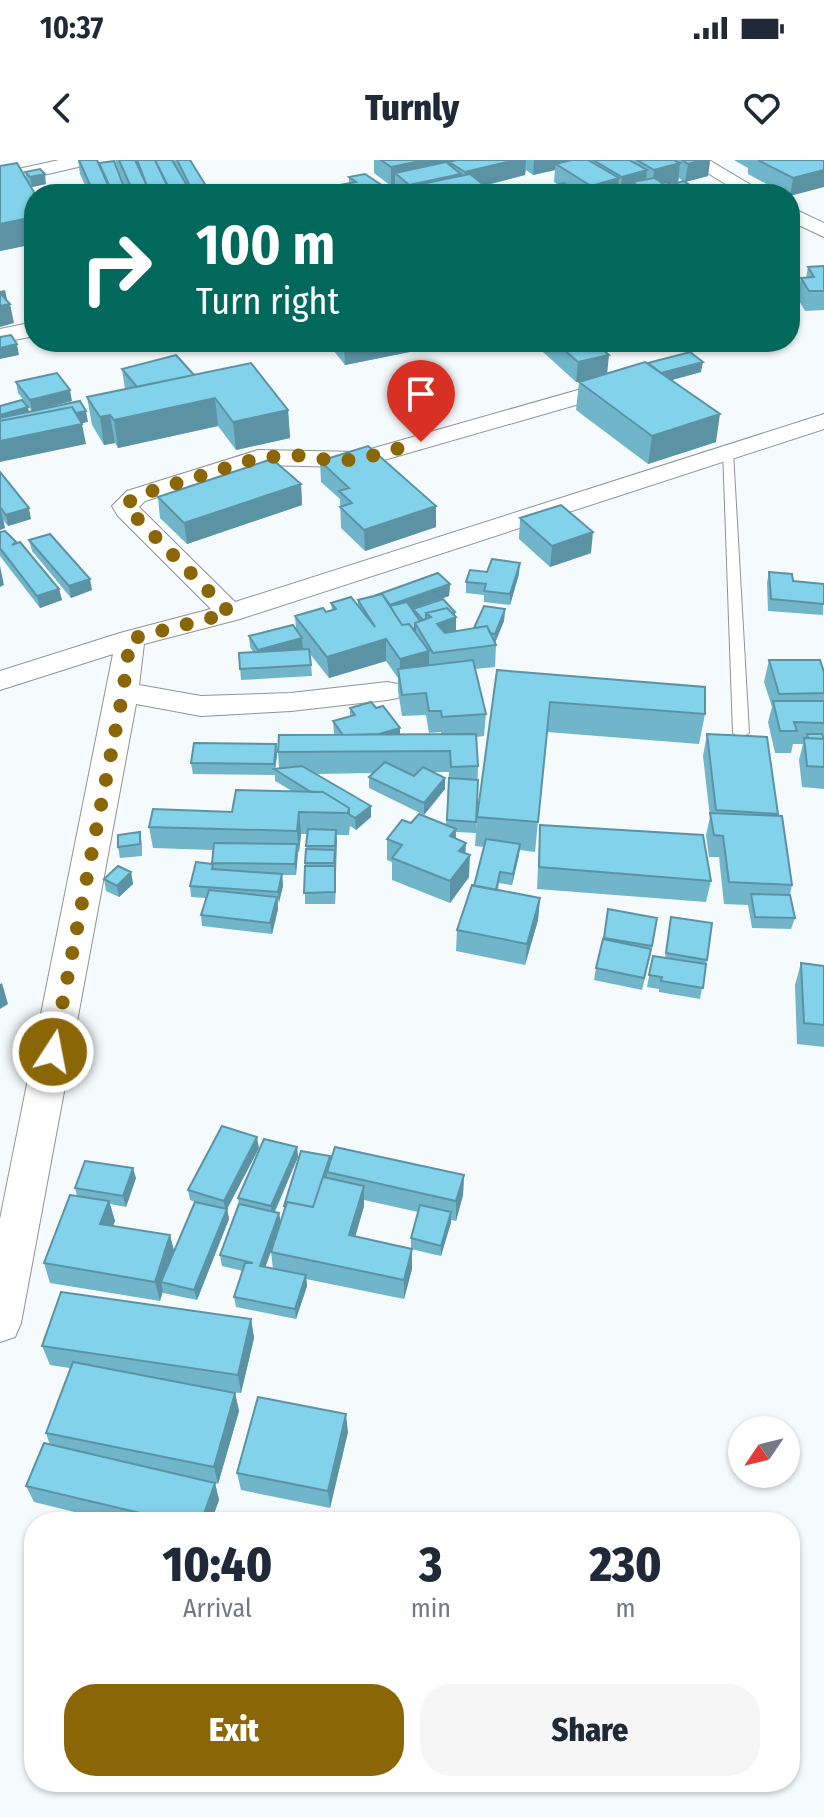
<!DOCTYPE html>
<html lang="en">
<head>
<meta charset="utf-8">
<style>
  :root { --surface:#fff; --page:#f6f6f7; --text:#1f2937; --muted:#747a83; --accent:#8b6606 }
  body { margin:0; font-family:"Fira Sans Condensed",sans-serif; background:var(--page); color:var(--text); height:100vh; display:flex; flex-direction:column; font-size:30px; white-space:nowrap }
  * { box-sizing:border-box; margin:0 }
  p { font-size:26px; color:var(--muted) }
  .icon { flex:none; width:44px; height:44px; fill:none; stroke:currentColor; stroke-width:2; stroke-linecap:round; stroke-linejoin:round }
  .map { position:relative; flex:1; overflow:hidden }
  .sheet { position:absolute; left:24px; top:1352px; width:776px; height:280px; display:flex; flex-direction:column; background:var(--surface); border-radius:32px; box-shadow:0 2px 6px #0004 }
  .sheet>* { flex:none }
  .banner { position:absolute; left:24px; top:24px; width:776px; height:168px; border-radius:32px; box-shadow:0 2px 6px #0004; background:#00695c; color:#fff; overflow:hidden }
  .needle { width:52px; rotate:235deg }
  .tools { position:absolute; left:728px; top:1256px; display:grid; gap:16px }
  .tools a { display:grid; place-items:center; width:72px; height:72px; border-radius:50%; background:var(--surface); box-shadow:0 2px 6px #0004; font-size:40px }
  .pin { position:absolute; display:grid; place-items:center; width:68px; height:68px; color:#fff; margin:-82px -34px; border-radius:50% 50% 50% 0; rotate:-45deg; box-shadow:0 0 8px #0007 }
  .pin .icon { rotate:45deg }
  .me { position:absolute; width:88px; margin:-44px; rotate:11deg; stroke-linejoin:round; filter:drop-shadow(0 0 6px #0008) }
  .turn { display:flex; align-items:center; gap:28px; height:168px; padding:0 40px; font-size:36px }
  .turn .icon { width:104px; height:104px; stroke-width:2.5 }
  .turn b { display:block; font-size:56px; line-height:68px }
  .eta { display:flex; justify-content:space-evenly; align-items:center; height:136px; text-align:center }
  .eta b { font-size:48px; font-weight:800; line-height:56px }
  .button { display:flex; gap:16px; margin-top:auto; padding:16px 40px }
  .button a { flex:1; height:92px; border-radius:32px; background:var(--accent); color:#fff; font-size:32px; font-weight:800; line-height:92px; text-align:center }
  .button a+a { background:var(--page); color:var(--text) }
  .status { display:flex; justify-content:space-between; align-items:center; height:56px; padding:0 40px; background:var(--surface); direction:ltr }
  .status svg { height:22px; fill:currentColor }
  header { display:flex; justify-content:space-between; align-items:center; height:104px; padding:0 40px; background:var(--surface); font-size:36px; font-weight:800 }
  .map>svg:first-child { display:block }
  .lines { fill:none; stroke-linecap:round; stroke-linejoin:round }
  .service-casing { stroke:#8f9496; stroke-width:2 }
  .minor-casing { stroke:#8f9496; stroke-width:2 }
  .service { fill:#fff; fill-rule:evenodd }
  .minor { fill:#fff; fill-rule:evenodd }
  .wall { fill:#71b5ca; fill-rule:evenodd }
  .shaded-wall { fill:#5c93a4 }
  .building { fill:#83d2eb; stroke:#5c93a4; stroke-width:2 }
  .route { stroke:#8b6606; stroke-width:14; stroke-dasharray:0 25.2 }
</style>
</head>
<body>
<div class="status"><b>10:37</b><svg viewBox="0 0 49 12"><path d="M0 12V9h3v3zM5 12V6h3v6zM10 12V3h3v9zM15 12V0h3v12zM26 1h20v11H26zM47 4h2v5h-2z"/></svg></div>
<header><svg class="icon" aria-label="back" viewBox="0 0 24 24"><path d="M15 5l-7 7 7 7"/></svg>Turnly<svg class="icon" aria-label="heart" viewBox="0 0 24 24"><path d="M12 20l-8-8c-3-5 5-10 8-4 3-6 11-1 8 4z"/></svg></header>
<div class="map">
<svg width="824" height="1657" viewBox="0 0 824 1657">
  <rect width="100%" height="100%" fill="#f5fafc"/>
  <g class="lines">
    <g class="service-casing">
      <path id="service" d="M723,289L733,292L749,573L741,578L733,573Z"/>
    </g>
    <g class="minor-casing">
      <path id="minor" d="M59,0H93L91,4L0,25V13Z
        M686,0H709L766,34H742Z
        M790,47L824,63V77L790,61Z
        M34,162V176L0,183V169Z
        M599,224L607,226L611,231L607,236L370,304L348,307L261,305L145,341L139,347L235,442L824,254V269L240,459L144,484L139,525L201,536L291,533L387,522L398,524L402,531L398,538L387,540L291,551L201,556L136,544L21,1163L15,1177L0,1182V1059L113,494L0,530V511L120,473L211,449L118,356L112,346L127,331L258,290L360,292Z"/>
    </g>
    <use href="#service" class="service"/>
    <use href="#minor" class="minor"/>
  </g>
  <path class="wall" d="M78,0H97L100,7L99,3L122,22L128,34H85H89L80,14Z
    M115,0H190L211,34H232H128L118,10Z
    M374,0H710L708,16L685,22L679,18L678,22L670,24L674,26V24L683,21L691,34H630V32L624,34H527V32L559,25L554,22L555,10L533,15L526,10L525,15L484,26L490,30L489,34H398L395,32V25L391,26L374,13Z
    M734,0H824L790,34H785L748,14V8Z
    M0,6L27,20L25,12L46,24L32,27L29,23L34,34V84L0,91Z
    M349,17L380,24V34H335V26L349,23Z
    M824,106V150L805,151L797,137L801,118H806L808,107Z
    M332,182H459L345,205L333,190Z
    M532,182H594L607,213L648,203L701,212L672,220L716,282L648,304L576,250L579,222L583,221L576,222Z
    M122,209L194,215L288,250L290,278L236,290L218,266L118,288L115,283L104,285L92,265L87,237L125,229Z
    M16,222L72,241L32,251L18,233Z
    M320,301L436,367L365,391L341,368L340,339L321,322Z
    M0,312L31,359L8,366L3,360L5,368L0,370Z
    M301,324L302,345L187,384L160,358L158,337Z
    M520,358L591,393L550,407L519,379Z
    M0,372L16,382L59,429L62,440L40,448L0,396Z
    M29,380L92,430L71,438L32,391Z
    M487,412L519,414L510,445L484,442V435L466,433V422Z
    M769,412L793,421L824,424L823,455L768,451L767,423Z
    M450,424L449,436L411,449L413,451V449L455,455L456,457V471L474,468L505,449L504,461L495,483L496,485L495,507L475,509L486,554L484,576L476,577L478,606L476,673L456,672V679L465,693L469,717L450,743L392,720V702L387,700V679L411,663L446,665L449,612H434L445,629L424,655L369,628V617L373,613L316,614L371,657L356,670L350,666L349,675H336L335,744H305V703L307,674H301L299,692H297L296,715H282L283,726L278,743V749L272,774L202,766L201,755L206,738L191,737L190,726L212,703L213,690L153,688L149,667L232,652L292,631L275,621V615L193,614L191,603L276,584L277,595L275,609L279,608L278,592L335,575L334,573L333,561L350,556V548H376L400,574H441V572L429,573L426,555L402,556L398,531V518L386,501L329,518L310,494L312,516L241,520L239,493L253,492L250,487L249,476L296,469L295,456L332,451L331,443L358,446V440Z
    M769,500L824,512V629L802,627L799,600L803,584H793L791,593H775L768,562L772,547L764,522Z
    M497,510L705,554L699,584L547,572L535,692L520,690L512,725L499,723L498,730L540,738L538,760L525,805L456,791L457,770L474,726L484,687L475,686L477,657Z
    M707,574L778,654L792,725L790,735L795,758L791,769L752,768L748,745L724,744L719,697H709L706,675L710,657L703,596Z
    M540,665L711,721L706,742L537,729Z
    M140,672L142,684V696L120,698L118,687Z
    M131,712L133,724L119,737L106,731L104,719Z
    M608,749L657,758L650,798L642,830L594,820L596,808L604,779Z
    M671,757L707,800L700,839L659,832V829L647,827L653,796L665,798Z
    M801,803L824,806V887L797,884L795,825Z
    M297,987L298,997L275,1052L279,1053L280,1062L284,1051V1046L330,996V1003L464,1015L463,1035L456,1061L451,1060L441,1096L411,1089V1078L418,1052L364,1040V1046L355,1077L412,1109L404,1139L306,1119L307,1126L296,1159L236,1147L234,1137L243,1111L222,1106L220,1095L239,1046L238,1038ZM275,1079L271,1092L273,1109L265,1107Z
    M259,988L227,1049L229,1059L197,1140L163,1133V1131L160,1141L50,1123L44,1103L77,1036L75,1028L136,1018L126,1047L110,1044L115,1061L113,1066L174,1091L195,1042L190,1040L188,1030Z
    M251,1159L254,1178L241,1233L230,1232L235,1233L239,1251L218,1324L215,1323L219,1340L211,1362H115L34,1342L26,1326L50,1285L46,1273L70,1208L50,1205L42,1186Z
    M348,1272L330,1348L241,1330L237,1313Z"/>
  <path class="shaded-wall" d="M425,0H491L449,2V13H395V25L391,26V7Z
    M515,0H526L525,15L465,30V12Z
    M534,0H587L556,4L555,10L533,15Z
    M702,0H710L708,16L685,22L688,4Z
    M680,3L678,22L652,28L654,10Z
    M647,10L645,29L632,22L630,32L620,34L622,17Z
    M824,10V27L790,36L793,18Z
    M45,14L46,24L32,27L30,17Z
    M461,14V32L426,23V34H409V25Z
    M619,18L618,34H590L591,26Z
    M380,24V34H356L355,30Z
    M692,26L691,34H683V28Z
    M189,29V34H171V32Z
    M490,30L489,34H468Z
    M34,57V84L0,91V64Z
    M5,130L8,144H10L14,163L0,167V131Z
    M361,182H459L345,205L344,185Z
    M17,184L19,195L0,199V188Z
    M609,195L607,215L576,222L578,202Z
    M703,202L701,212L627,232L628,222Z
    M70,230L72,241L32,251L30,240Z
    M215,238L218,266L118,288L114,260Z
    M28,247L30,258L0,259V255Z
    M288,250L290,278L236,290L233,262Z
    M86,251L88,262L27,275L82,264L86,284L0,302V270Z
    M720,254L716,282L648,304L652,276Z
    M110,255L115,283L104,285L100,257Z
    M301,324L302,345L187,384L184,363Z
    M436,346V367L365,391L364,370Z
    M0,347L5,368L0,370Z
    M29,348L31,359L8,366L6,355Z
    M593,372L591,393L550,407L552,386Z
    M520,403L519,414L510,445V434Z
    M0,406L4,425L0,427Z
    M90,419L92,430L71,438L69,426Z
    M450,424L449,436L390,456V445Z
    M59,429L62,440L40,448L37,436Z
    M505,449L504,461L494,485L495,474Z
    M455,452V457H456V478L436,485L431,460Z
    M302,478L303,489L259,501L258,490Z
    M386,479V501L329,518L327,497Z
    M429,491V513L400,521V499Z
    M400,568V579L349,584Z
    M276,584L277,595L275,610L274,604Z
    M445,618V629L424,655V643Z
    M371,646V657L356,670L355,658Z
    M299,652L301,674L299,692L297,671Z
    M456,669L455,690L450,676Z
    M336,670L337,681L335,744L334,703Z
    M466,683L465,702L470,695L469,717L450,743V721L459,691Z
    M297,684L298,695L296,715L295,704Z
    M520,684L519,695L512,725L513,714Z
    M131,712L133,724L119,737L117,726Z
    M282,714L283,726L279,743L278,732Z
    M277,737L278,749L272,774L270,763Z
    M540,738L538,760L525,805L527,784Z
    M2,823L8,844L0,849V824Z
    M257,977L259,988L227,1049L229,1059L197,1140L194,1130L225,1052L224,1041Z
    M297,987L298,997L272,1057L271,1046Z
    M330,996V1007L327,1012V1018L313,1052Z
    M133,1008L136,1018L126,1047L123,1036Z
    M464,1015L463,1035L456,1061V1041Z
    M364,1026V1046L350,1095L349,1075Z
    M109,1041L115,1061L106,1083L100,1064Z
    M451,1052V1063L441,1096V1086Z
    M279,1053L281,1063L262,1117L260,1106Z
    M170,1075L175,1094L161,1122L163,1131L160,1141L155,1122Z
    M412,1089V1109L404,1139V1120Z
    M306,1115L307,1126L296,1159L295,1149Z
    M251,1159L254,1178L241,1233L238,1215Z
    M235,1233L239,1251L218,1324L214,1307Z
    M346,1254L348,1272L330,1348L328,1331Z
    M215,1323L219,1340L211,1362H201Z"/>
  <path class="building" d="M79,0H97L112,34H94Z
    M119,0H135L147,26L137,0H155L171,34H134Z
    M155,0H172L189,29L171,32Z
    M177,0H190L211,34H194Z
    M381,0H425L391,7Z
    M456,0H515L465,12L449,2Z
    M571,0H588L619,18L591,26L556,4Z
    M593,0H629L647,10L622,17Z
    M637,0H674L680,3L654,10Z
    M682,0H702L688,4Z
    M758,0H824V10L793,18Z
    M114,1L122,22L128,34H113L99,3Z
    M446,2L461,14L409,25L395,13Z
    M17,3L35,34L34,57L0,64V6Z
    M40,9L45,14L30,17L25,12Z
    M365,14L380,24L355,30L359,33L356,34H343L335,26L356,22L349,17Z
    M470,14L490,30L468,34H440L426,23Z
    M654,18L682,34H652L632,22Z
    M683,21L692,26L683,28L674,24Z
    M666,22L689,34H682L662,23Z
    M564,23L580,34H565L559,30L554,31L558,34H530L527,32Z
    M227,29L232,34L211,33Z
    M824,106V131H809L801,118L814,117L808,107Z
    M0,133L10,144L0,146Z
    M11,175L17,184L0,188V177Z
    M341,182H361L344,185Z
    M555,182H594L609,195L578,202Z
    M690,192L703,202L661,213L648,203Z
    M176,195L194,215L137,227L122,209Z
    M645,202L720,254L652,276L579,222Z
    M251,203L288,250L233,262L215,238L114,260L110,255L100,257L87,237Z
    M57,213L70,230L30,240L16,222Z
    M22,240L28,247L0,255V246Z
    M80,241L86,251L76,253L72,247L0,261V258Z
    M72,247L82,264L0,281V261Z
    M368,286L436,346L364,370L340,347L352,343L339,331L349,328L320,301Z
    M272,299L301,324L184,363L158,337Z
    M0,312L29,348L6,355L0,347Z
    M561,345L593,372L552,386L520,358Z
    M5,371L16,382L12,385L20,382L59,429L37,436L0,388V372Z
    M50,374L90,419L69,426L29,380Z
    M492,399L520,403L510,434L484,431L486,424L466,422L470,410L487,412Z
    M769,412L792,414L793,421L824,424V444L771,439Z
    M438,413L450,424L390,445L382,434L371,437Z
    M382,434L402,465L409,464L429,491L400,499L386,479L327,497L295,456L323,448L326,452L336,449L331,443L351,437L375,467L358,440Z
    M443,439L455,452L452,453L447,448L426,453V459L423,460L413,449Z
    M407,442L420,461L415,463V471L409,464L402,465L390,446Z
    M484,446L505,449L495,474L490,473L487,466L474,468Z
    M447,448L456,457L437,464L445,473L487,466L496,485L433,493L415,463L431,457L426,453Z
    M293,465L302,478L258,490L249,476Z
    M309,489L311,505L240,509L239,493Z
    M473,500L486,554L442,557L441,551H429L426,533L402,535L398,509Z
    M769,500H820L824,512V533L779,534Z
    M497,510L705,527V554L550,542L538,662L477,657Z
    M773,541H824V563L794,562L797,571H780Z
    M371,542L376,548L383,546L400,568L379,574L343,575L333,561L355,555L350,548Z
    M476,574L478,606L451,607L450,591L278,592L279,575Z
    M707,574L767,577L778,654L716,650Z
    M807,574H822L824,579L808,578Z
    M804,578L824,579V607L807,606Z
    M194,583L276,584L274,604L191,603Z
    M385,602L414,616L423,607L445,618L424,643L369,617Z
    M302,606L371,646L355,658L349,654V648L323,632H311L274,609Z
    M449,618L478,620L476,662L447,660Z
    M236,630L323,632L349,648L348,653L299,652L297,671L149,667L153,649L232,652Z
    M710,653L782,656L792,725L729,722L723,676L714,675Z
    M419,654L456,669L450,676L466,683L459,691L470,695L450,721L392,698L402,685L387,679L402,660L411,663Z
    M540,665L703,675L711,721L539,707Z
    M308,669L336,670L335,686H306Z
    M140,672V684L118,687V675Z
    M486,679L520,684L513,714L500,712L496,730L474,726Z
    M214,683L297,684L295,704L212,703Z
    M306,689L335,690L334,703H305Z
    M196,702L213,704L212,709L282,714L278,732L190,726Z
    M118,706L131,712L117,726L104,719Z
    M305,706H335V732L304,733Z
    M472,725L540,738L527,784L457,770Z
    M209,730L277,737L270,763L201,755Z
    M751,734L790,735L795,758L755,757Z
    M608,749L657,758L652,786L604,778Z
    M671,757L712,763L707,800L666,793Z
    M603,779L651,789L644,818L596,808Z
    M653,796L706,804L703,828L661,821L662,817L649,815Z
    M801,803L824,806V865L804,863Z
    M222,966L257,977L224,1041L188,1030Z
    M264,979L297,987L271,1046L238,1038Z
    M335,987L464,1015L456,1041L327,1012Z
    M301,991L330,996L313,1047L287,1042L286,1046H284Z
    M85,1001L133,1008L123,1036L75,1028Z
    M323,1017L364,1026L349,1075L412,1089L404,1120L271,1092L287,1042L313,1047Z
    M70,1035L109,1041L100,1064L170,1075L155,1122L44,1103Z
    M195,1042L227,1049L194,1130L161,1122Z
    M239,1044L279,1053L260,1106L306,1115L295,1149L234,1137L245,1103H253L220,1095Z
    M420,1045L451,1052L441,1086L411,1078Z
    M61,1132L251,1159L238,1215L42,1186Z
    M73,1202L235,1233L214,1307L46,1273Z
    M258,1237L346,1254L328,1331L237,1313Z
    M44,1283L215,1323L201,1362H178L26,1326Z"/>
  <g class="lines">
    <path class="route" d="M53,892L123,532L130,479L230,453L125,346L136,336L258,298L295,295L336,301L361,299L421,282"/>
  </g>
</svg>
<div class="tools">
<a><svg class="needle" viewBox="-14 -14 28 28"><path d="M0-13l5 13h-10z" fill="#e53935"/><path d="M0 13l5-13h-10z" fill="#747a83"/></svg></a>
</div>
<div class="pin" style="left:421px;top:282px;background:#d93025"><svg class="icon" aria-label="arrive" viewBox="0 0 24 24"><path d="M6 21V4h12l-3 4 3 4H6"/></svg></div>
<svg class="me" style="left:53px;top:892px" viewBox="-20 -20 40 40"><circle r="17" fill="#8b6606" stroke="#fff" stroke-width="3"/><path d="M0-11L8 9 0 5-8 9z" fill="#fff"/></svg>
<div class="banner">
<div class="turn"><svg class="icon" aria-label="right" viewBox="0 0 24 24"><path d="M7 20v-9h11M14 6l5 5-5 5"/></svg><div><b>100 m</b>Turn right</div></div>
</div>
<section class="sheet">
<div class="eta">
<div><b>10:40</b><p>Arrival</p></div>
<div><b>3</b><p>min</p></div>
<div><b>230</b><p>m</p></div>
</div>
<div class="button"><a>Exit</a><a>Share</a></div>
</section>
</div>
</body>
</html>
